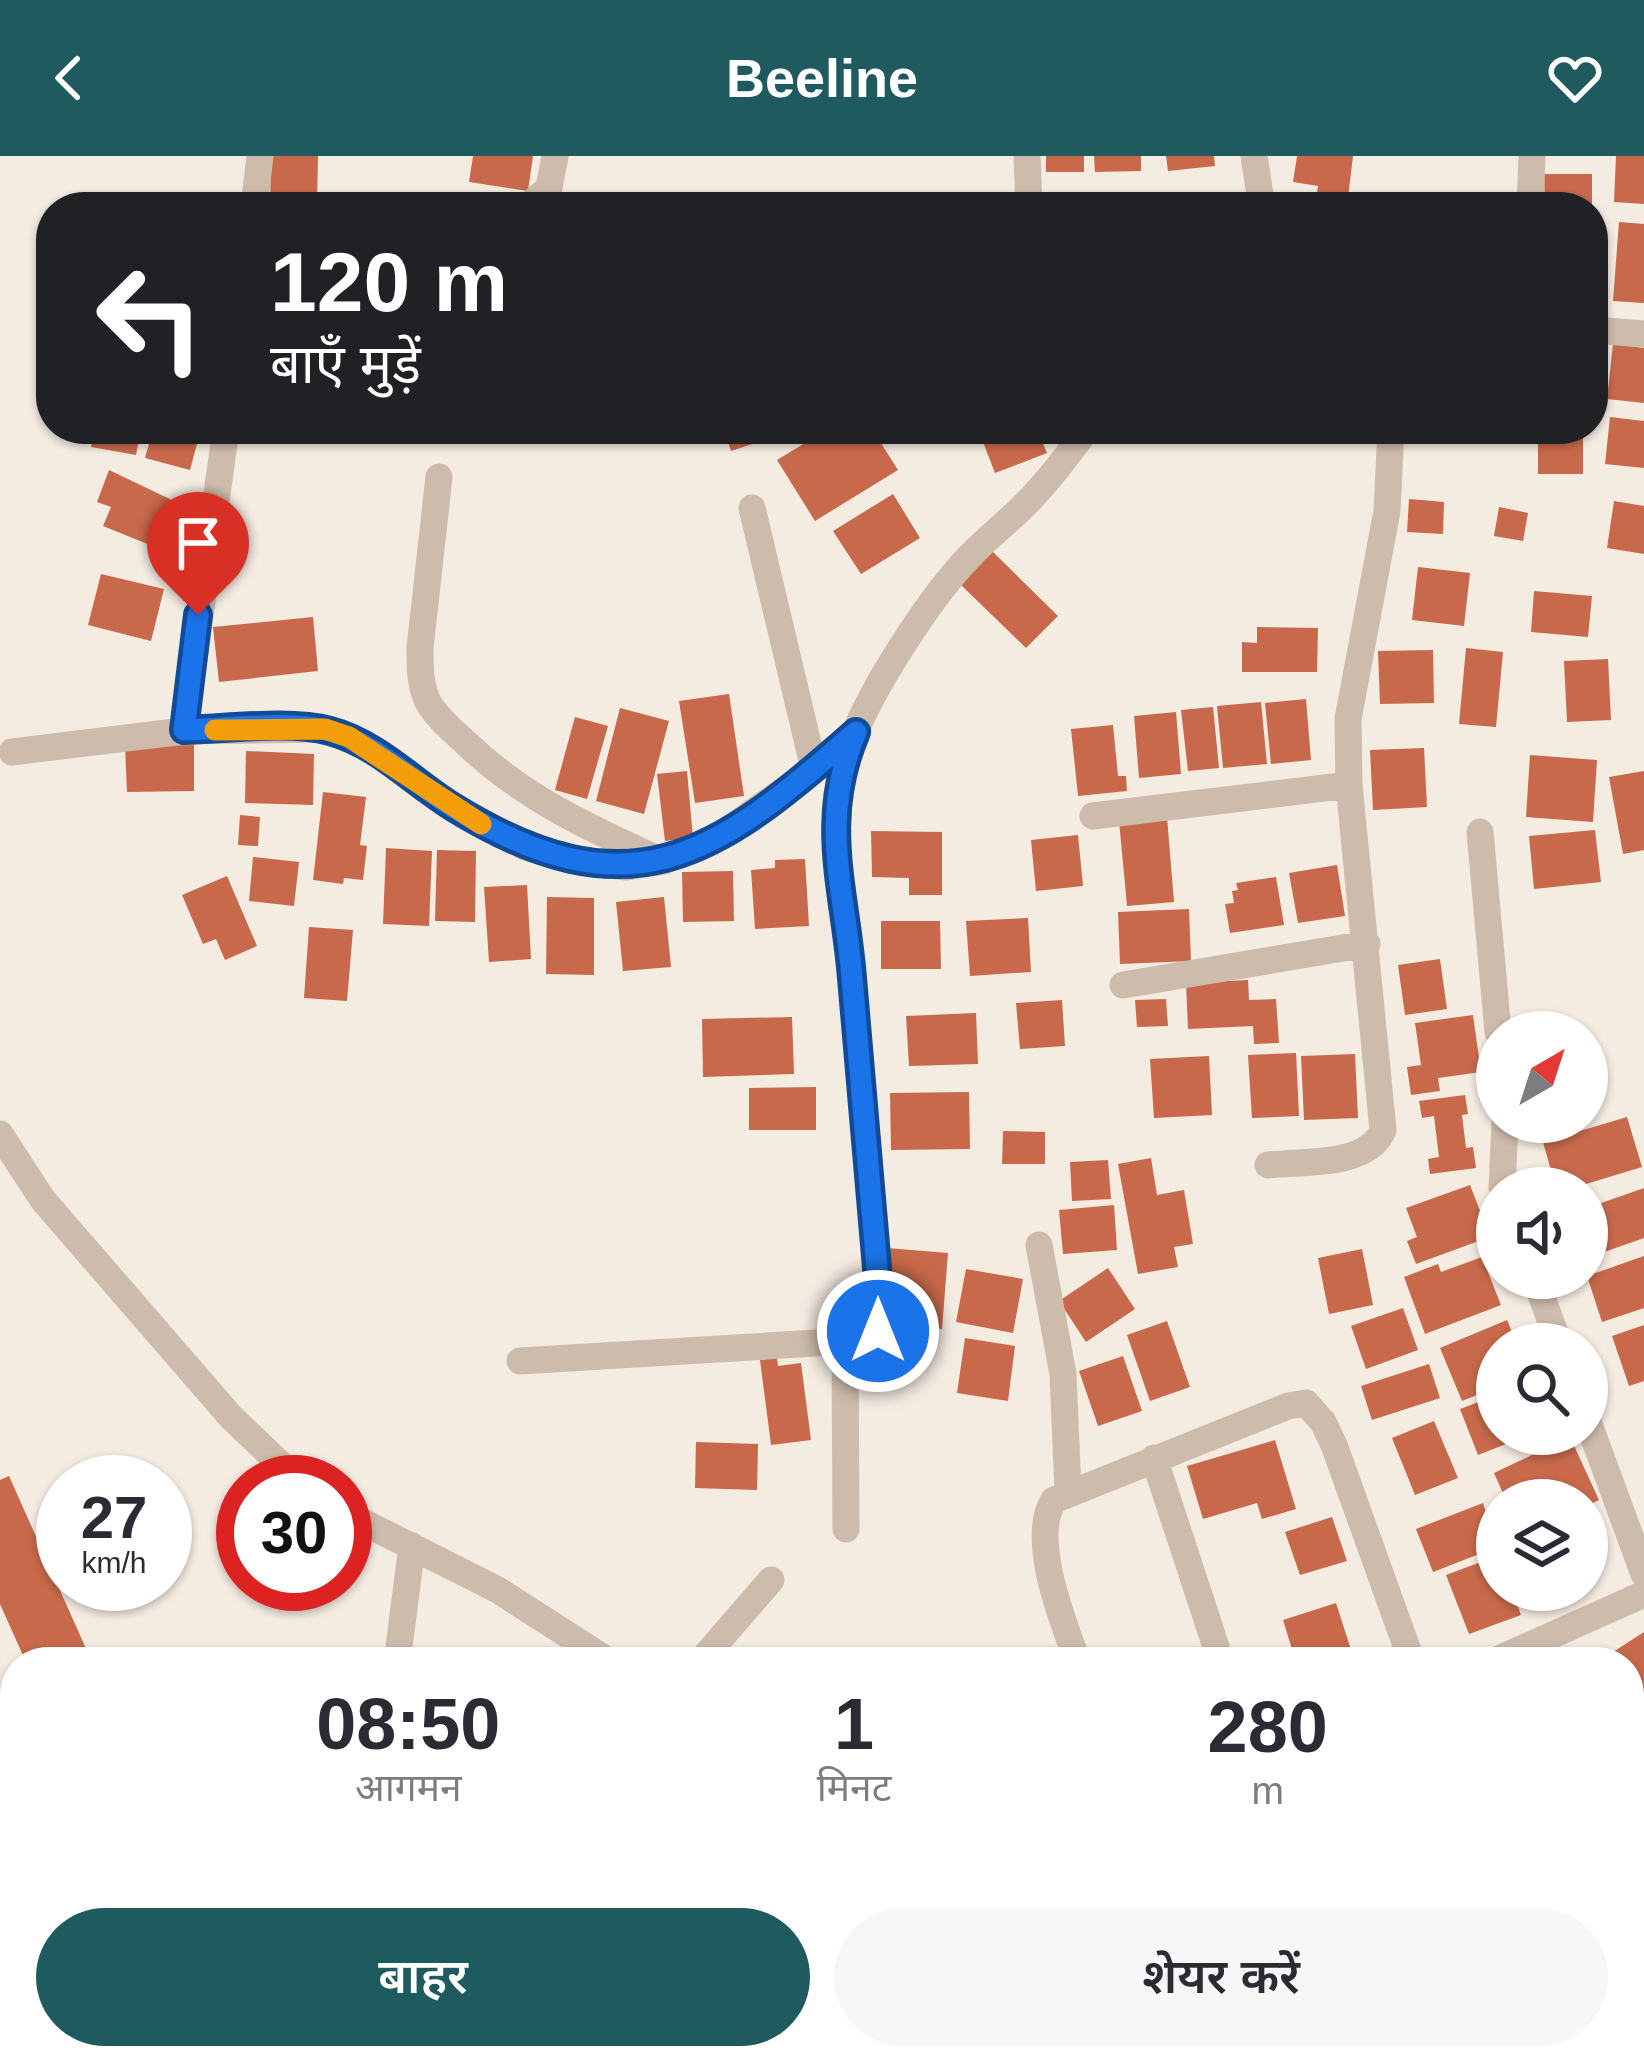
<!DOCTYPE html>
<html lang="hi">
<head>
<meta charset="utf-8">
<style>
  :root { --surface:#fff; --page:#f7f7f7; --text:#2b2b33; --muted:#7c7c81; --accent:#1f5a5e }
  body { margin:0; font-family:Helvetica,"Noto Sans Devanagari",sans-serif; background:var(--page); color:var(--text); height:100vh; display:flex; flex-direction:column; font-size:45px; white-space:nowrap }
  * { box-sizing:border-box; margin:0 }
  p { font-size:39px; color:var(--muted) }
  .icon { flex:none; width:66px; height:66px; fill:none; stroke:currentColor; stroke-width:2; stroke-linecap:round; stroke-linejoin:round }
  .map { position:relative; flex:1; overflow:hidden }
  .details { position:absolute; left:0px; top:1491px; width:1644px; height:423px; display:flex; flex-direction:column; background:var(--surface); border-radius:48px 48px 0 0; box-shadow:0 3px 9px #0004 }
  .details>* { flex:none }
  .banner { position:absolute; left:36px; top:36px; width:1572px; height:252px; border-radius:48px; box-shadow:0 3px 9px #0004; background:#202124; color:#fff; overflow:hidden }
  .needle { width:78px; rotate:39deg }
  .fabs { position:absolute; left:1476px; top:855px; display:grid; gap:24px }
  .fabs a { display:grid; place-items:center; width:132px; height:132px; border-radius:50%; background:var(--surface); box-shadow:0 3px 9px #0004; font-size:60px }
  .speed { position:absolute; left:36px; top:1299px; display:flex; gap:24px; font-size:60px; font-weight:700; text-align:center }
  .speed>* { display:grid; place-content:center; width:156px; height:156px; border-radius:50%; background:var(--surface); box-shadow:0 3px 9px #0004; line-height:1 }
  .speed small { font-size:30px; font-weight:400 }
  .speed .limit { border:18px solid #d22; background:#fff; color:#111 }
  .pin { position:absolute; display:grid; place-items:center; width:102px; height:102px; color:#fff; margin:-123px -51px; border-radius:50% 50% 50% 0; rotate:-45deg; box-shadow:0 0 12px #0007 }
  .pin .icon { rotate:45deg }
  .me { position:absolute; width:132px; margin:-66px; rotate:0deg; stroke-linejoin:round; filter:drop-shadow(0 0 9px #0008) }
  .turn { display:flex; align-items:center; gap:42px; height:252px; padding:0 36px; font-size:54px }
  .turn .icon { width:156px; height:156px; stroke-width:2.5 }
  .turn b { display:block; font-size:84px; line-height:102px }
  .eta { display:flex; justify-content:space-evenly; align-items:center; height:204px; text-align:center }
  .eta b { font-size:72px; font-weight:600; line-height:84px }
  .action { display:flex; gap:24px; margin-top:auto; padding:24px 36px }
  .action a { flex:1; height:138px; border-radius:72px; background:var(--accent); color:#fff; font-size:48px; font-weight:600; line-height:138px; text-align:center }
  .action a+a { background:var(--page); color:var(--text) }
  header { display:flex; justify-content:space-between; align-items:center; height:156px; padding:0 36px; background:var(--accent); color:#fff; font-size:54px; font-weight:600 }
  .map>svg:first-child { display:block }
  .building { fill:#c8694b }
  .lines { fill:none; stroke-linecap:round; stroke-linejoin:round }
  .service { stroke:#cdbbac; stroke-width:14 }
  .minor { stroke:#cdbbac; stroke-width:27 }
  .route-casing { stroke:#114b97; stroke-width:30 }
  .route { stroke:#1a73e8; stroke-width:21 }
  .slow { stroke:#f59e0b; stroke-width:21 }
</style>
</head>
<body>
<header><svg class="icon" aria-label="back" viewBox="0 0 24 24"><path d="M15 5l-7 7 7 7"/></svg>Beeline<svg class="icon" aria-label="heart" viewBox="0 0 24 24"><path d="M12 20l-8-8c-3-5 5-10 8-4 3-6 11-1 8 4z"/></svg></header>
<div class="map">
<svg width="1644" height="1912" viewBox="0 0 1644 1912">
  <rect width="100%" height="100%" fill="#f4ebe1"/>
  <path class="building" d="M271,0H318L317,51H270Z
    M473,0H533L528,35L469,26Z
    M1046,0H1084V16H1046Z
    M1094,0H1141V15L1095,16Z
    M1166,0H1214L1215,10L1168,15Z
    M1297,0H1353L1348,42L1317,37L1318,30L1293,26Z
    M1616,0H1644V48L1614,46Z
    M1544,18H1592V51H1545Z
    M1619,66L1644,68V147L1613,145Z
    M1613,188L1644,192V247L1607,243Z
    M1610,261L1644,265V312L1605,308Z
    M94,273H141L136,299L91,291Z
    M153,273H201L190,314L145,302Z
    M724,273H796V274L731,295Z
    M828,273H872L898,314L815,365L777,304Z
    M978,273H1037L1047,297L995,317Z
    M1416,273H1449V283H1417Z
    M1538,273H1583V318H1538Z
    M109,314L195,355L177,400L103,370L111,351L97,346Z
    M893,338L920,382L861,418L833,375Z
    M1409,343L1444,346L1443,378L1407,376Z
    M1614,345L1644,350V398L1607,392Z
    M1499,351L1528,357L1523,385L1494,380Z
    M992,395L1058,460L1026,492L960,428Z
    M1418,411L1470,417L1464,470L1412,464Z
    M101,418L164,433L151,485L88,469Z
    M1534,435L1592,440L1588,481L1531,476Z
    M313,461L318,515L219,526L213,471Z
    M1257,471L1318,472L1317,516H1242V486L1257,487Z
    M1466,492L1503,496L1496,571L1459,568Z
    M1433,494L1434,547L1380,548L1378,495Z
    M1608,503L1611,564L1567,566L1564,505Z
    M729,538L744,640L695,647L679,545Z
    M1306,543L1311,604L1271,608L1265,547Z
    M1261,546L1267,608L1223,612L1217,550Z
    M1213,551L1219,612L1188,615L1181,554Z
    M620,552L669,565L644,658L596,645Z
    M1176,556L1181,618L1139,622L1134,560Z
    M575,561L608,570L587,643L555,634Z
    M1113,569L1118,620H1126L1127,635L1078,640L1071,573Z
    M194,589V635L127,636L125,590Z
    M1424,592L1427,651L1373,654L1370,594Z
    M246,595L314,598L313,649L245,647Z
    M1530,599L1597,604L1593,666L1526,661Z
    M687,615L693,682L665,685L657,618Z
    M1644,615V694L1623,698L1609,621Z
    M323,636L366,641L360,689L367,690L363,724L344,722L343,728L313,724Z
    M240,659L260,661L258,690L238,689Z
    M1167,661L1174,746L1127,750L1119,665Z
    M1595,674L1601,726L1534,733L1529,680Z
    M871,675L942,676V739H909V722L872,721Z
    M1078,679L1083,730L1036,735L1031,684Z
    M386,692L432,695L429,770L383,768Z
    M437,694L476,695L475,766L435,765Z
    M253,701L299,706L294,750L249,745Z
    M805,703L809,770L755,773L751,714L775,712V704Z
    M1337,709L1345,760L1298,767L1289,717Z
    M733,715L734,765L683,766L682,716Z
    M227,720L257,790L225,804L216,783L203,788L182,739Z
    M1276,721L1284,769L1230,777L1225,748L1234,747L1232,735L1238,734L1236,727Z
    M527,729L531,803L489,806L484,731Z
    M547,741L594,742V819L546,818Z
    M664,741L671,811L623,815L616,746Z
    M1189,753L1191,805L1120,808L1118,756Z
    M1028,762L1031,816L970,820L966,765Z
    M881,765H940L941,813H881Z
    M309,771L353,774L347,845L304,842Z
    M1440,803L1447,853L1405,859L1398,809Z
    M1248,824L1249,844L1276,843L1279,887L1254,888L1253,870L1188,873L1186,827Z
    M1166,843L1168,870L1137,871L1135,844Z
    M1062,844L1065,890L1020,893L1016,847Z
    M976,857L978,908L909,910L906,860Z
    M1473,859L1481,916L1438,922L1440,935L1411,939L1407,911L1421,909L1415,867Z
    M792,861L794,918L703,921L702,863Z
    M1296,897L1299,960L1252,962L1248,899Z
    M1355,898L1358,962L1304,964L1301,900Z
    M1209,900L1212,959L1154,962L1150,903Z
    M816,931V974H749V932Z
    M969,936L970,993L891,994L890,937Z
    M1465,939L1468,958L1462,959L1466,992L1473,991L1476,1012L1430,1018L1428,1003L1439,1001L1434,960L1422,962L1419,945Z
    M1627,961L1642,1011L1573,1032H1556L1543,986Z
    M1003,975L1045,976V1008H1002Z
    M1151,1002L1157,1039L1184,1034L1193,1088L1174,1091L1178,1111L1138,1118L1118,1008Z
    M1108,1004L1111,1043L1072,1045L1070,1006Z
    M1470,1029L1482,1060L1487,1058L1495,1079L1416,1108L1407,1085L1417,1081L1406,1052Z
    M1644,1032V1082L1587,1102V1052Z
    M1114,1049L1117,1094L1063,1098L1059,1054Z
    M887,1092L948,1097L942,1173L881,1168Z
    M1362,1093L1373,1149L1329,1158L1318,1102Z
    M1644,1100V1152L1602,1166L1587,1120Z
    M1482,1101L1501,1149L1425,1178L1404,1121L1438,1108L1441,1116Z
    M1108,1112L1135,1153L1086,1186L1059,1145Z
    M966,1113L1023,1123L1013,1177L956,1166Z
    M1403,1152L1418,1194L1366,1213L1351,1170Z
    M1507,1164L1517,1188H1497V1231L1462,1245L1440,1192Z
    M1167,1165L1190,1231L1150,1245L1127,1179Z
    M1644,1169V1225L1629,1230L1612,1180Z
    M965,1182L1015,1190L1008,1245L957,1237Z
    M1123,1200L1142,1255L1098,1270L1079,1215Z
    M777,1202L778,1210L801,1207L811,1284L771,1289L760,1204Z
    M1429,1208L1440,1242L1372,1264L1361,1230Z
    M1497,1239V1278H1532L1478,1299L1460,1253Z
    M1434,1265L1458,1322L1415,1339L1392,1282Z
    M1570,1281L1599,1344L1587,1350V1344H1506L1494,1317Z
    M1275,1284L1296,1353L1262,1363L1257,1347L1203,1363L1187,1310Z
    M696,1286L758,1288L757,1334L695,1332Z
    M9,1320L92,1506H26L0,1448V1324Z
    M1483,1347L1497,1391L1433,1416L1416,1373Z
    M1332,1361L1347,1405L1300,1419L1285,1376Z
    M1497,1400V1434H1512L1521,1459L1469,1478L1446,1419Z
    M1336,1447L1354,1503L1296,1506L1283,1464Z
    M1644,1476V1542L1639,1545L1629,1528V1506H1615L1610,1498Z
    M15,1697V1899H58L61,1909L55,1912H0V1740L12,1733L0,1703Z
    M82,1899H144L149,1912H88Z
    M1353,1899H1422L1425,1912H1356Z
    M1458,1899H1510L1514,1912H1461Z"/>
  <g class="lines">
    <path class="service" d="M256,1899L283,1912
      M848,1899L867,1912
      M364,1912L372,1899
      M556,1912L613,1899"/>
    <path class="minor" d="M1027,0L1029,51
      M1254,0L1262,51
      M254,51L260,0
      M527,51L549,32L555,0
      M1530,51L1532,0
      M1593,174L1644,178
      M439,321L420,492C420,510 420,530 428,546C437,562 453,575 466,587C523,642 591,673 662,705
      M752,352L814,613
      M184,575L226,273
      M12,596L184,575L325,573L370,592L424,633L525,691L575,705L627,711L664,705L722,678L814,613L853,579
      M1093,660L1349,629
      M1480,676L1498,876
      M1123,829L1367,788
      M0,978L43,1044L231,1261L299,1326
      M1268,1009C1303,1005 1368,1011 1383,974L1349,629L1348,563L1387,355L1391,273
      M1502,1032L1505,966
      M1039,1089L1063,1218L1068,1335
      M1535,1122L1559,1188
      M845,1185L846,1373
      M520,1205L866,1184L877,1175L879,1135C870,1029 861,923 852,817C844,730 820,673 852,584C872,531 931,440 970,400C991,378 1016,360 1036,337C1055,317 1071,294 1087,273
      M1587,1263L1644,1418
      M1154,1302L1221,1506
      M345,1357L498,1434L610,1506
      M397,1506L412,1390
      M700,1506L771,1424
      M1078,1506C1063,1466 1029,1382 1054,1344L1288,1250L1306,1247L1323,1266L1334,1289L1412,1506
      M1492,1506L1644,1438
      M1095,1899L1107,1912"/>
  </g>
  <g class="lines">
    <g class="route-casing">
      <path id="route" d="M198,459L184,574C226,573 290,564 330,575C376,587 413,626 453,651C630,760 715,701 856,576C818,665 845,733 852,822C861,926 870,1031 879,1135L878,1175"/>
    </g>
    <use href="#route" class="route"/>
    <path class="slow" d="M215,574L325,573L349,581L481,668"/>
  </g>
</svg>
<div class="fabs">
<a><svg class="needle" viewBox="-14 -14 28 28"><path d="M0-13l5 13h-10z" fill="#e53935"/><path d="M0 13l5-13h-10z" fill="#7c7c81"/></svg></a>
<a><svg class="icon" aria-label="sound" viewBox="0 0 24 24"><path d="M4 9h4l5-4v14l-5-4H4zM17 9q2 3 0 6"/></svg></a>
<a><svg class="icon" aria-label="search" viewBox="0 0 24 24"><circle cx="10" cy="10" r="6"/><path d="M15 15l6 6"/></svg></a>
<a><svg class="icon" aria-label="layers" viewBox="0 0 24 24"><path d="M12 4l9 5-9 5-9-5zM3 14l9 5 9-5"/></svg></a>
</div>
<div class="speed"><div>27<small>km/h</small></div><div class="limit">30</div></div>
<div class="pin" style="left:198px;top:459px;background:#d93025"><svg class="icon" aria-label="arrive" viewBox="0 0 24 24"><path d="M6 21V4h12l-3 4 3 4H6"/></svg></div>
<svg class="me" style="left:878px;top:1175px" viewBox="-20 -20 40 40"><circle r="17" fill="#1a73e8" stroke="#fff" stroke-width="3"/><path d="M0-11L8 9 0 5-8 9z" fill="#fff"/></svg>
<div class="banner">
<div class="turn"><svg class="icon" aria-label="left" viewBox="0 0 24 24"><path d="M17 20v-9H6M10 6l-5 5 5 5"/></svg><div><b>120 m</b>बाएँ मुड़ें</div></div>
</div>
<section class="details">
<div class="eta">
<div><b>08:50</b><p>आगमन</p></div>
<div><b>1</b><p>मिनट</p></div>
<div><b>280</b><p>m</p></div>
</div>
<div class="action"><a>बाहर</a><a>शेयर करें</a></div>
</section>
</div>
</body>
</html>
